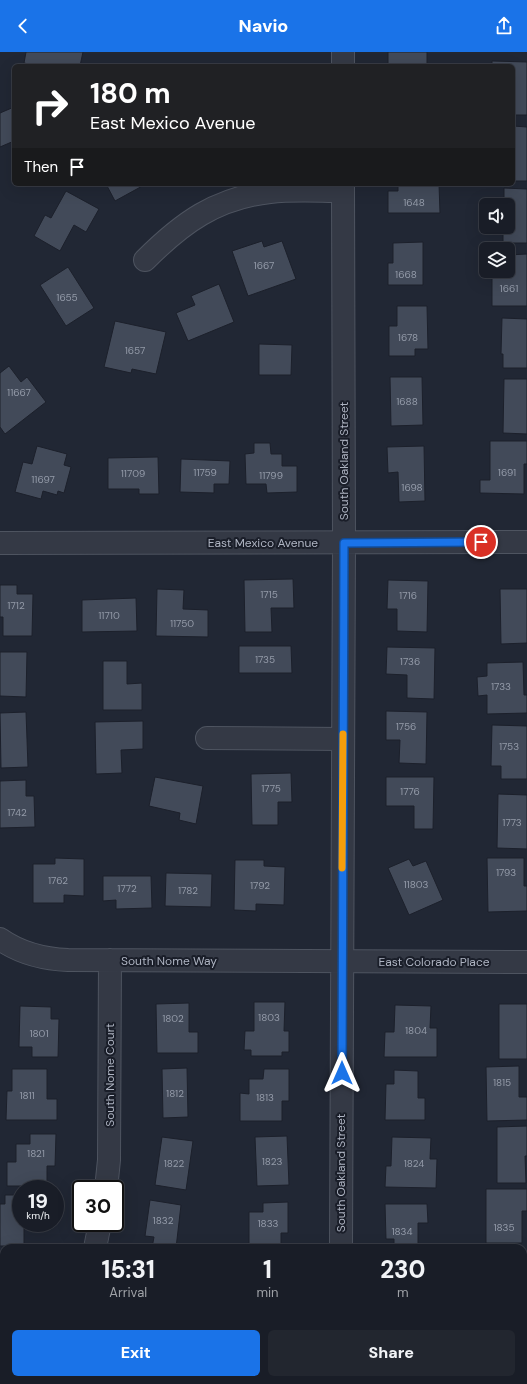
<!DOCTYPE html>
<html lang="en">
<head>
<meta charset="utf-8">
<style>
  :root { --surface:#191d27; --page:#22262f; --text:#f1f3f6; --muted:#9fa2a7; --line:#373b44; --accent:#1a73e8 }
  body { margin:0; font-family:"DM Sans",sans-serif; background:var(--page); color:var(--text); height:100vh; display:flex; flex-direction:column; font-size:15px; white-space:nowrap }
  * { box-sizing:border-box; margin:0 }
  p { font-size:13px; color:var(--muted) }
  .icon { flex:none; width:22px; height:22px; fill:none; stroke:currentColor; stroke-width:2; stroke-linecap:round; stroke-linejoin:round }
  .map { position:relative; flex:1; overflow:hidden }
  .drawer { position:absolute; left:0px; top:1192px; width:527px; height:140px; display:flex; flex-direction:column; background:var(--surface); border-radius:12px 12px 0 0; box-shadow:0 4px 16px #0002,0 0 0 1px var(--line) }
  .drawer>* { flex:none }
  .hud { position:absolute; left:12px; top:12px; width:503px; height:122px; border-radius:6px; box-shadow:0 4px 16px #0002,0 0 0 1px var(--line); background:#202124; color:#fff; overflow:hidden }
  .tools { position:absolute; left:479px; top:146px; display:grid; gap:8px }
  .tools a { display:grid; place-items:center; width:36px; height:36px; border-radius:6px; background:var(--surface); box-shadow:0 4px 16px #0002,0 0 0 1px var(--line); font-size:20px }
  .speed { position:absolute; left:12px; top:1128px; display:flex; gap:8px; font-size:20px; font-weight:700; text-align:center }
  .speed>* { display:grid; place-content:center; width:52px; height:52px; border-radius:50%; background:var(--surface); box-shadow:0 4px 16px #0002,0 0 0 1px var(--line); line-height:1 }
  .speed small { font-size:10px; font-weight:400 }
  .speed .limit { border:2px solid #111; border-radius:6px; background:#fff; color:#111 }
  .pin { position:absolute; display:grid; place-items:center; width:34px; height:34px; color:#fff; margin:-17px; border:2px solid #fff; border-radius:50%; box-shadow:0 1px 4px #0007 }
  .me { position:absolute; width:44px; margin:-22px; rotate:0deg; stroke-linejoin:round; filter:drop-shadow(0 0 3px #0008) }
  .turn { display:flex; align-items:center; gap:14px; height:84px; padding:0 12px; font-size:18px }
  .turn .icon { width:52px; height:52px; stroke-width:2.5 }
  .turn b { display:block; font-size:28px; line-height:34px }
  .then { display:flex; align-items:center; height:38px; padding:0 12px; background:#0003; gap:8px; font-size:15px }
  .eta { display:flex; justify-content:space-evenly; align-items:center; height:68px; text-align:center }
  .eta b { font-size:24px; font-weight:800; line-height:28px }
  .button { display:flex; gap:8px; margin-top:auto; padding:8px 12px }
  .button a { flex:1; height:46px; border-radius:6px; background:var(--accent); color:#fff; font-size:16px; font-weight:800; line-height:46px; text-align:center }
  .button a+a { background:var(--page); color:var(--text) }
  header { display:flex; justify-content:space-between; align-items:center; height:52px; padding:0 12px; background:var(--accent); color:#fff; font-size:18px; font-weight:800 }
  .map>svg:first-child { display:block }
  .building { fill:#424a59; stroke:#1c202b }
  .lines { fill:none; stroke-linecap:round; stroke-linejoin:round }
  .minor-casing { stroke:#4e5460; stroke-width:24 }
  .minor { stroke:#343945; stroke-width:22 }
  .route-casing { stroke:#114b97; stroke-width:10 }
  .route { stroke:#1a73e8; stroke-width:7 }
  .slow { stroke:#f59e0b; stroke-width:7 }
  .labels { text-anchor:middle; stroke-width:4; stroke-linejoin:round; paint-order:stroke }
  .number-label { font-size:10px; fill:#939aa8 }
  .street-label { font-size:12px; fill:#aeb4c2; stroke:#1a1e29 }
</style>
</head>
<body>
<header><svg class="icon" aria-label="back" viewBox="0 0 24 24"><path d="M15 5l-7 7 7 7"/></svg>Navio<svg class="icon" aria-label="share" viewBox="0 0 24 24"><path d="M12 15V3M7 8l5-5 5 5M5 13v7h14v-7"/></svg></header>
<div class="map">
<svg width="527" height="1332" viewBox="0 0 527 1332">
  <rect width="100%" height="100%" fill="#212734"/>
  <path class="building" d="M26,0H83L80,14L66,12V14H38L24,11Z
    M388,0H427V12H416V14H388Z
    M492,9L527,10V63H513V14H492Z
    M14,55V89L0,95V61Z
    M513,74L527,75V129H513Z
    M106,132H146L115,149Z
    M398,132H439L440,161H388V139H398Z
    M504,136L527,137V191H503V175H508V153H504Z
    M66,139L99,157L86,180L74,173L60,199L34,184L45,163L51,166Z
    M262,189L264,195L282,189L296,227L248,244L232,199Z
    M423,190V233H388V211H393V191Z
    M527,202V254H492V219H508V203Z
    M68,215L94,256L66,274L40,233Z
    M219,232L234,270L188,289L176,261L195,253L191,244Z
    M397,254H427L428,297H415V304H389V274H397Z
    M502,266L527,267V316H503V302H501Z
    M115,269L166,280L156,322L132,317L131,321L104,315Z
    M259,292L292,293L291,323H259Z
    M9,314L21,330L27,325L46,350L5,382L0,375V321Z
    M390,325H422L423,373L391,374Z
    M504,327H527V382L503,381Z
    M490,389H527V412H524V442L480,441V428H490Z
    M254,391H270L271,402H282V414H297V440L267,441L266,432H246L245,402L254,401Z
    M37,394L67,402L64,413L71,415L64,441L58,439L57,443L43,439L41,447L15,440L23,410L32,412Z
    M424,394L425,449L399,450L398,420L388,421L387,395Z
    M158,405L159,442H139V437H108V406Z
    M181,407L230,409L229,432H214V441L180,440Z
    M293,527L294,556H271L272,580H245L244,528Z
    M388,528L428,529L427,580L397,579V557H387Z
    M0,533H17V542H33L32,584H3V565H0Z
    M157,537L184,538L183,557L208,558V585L156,584Z
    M500,537H527V591L501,592Z
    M136,546L137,579L82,580V548Z
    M239,594H291L292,621H239Z
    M387,595L435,596L434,647L407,646V623L386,622Z
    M0,600H27L26,645L0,644Z
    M103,609H127V632L142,631V658H103Z
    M523,610L524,643H527V661L487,662V643L478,644L477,625L487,624V611Z
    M386,659L427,660L426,712L399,711L400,688H386Z
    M26,660L28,715L1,716L0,661Z
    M143,669V697L121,698L122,721L96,722L95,670Z
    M492,673L527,674V727H501V714H491Z
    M291,721L292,750H278V773H252L251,722Z
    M155,725L203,734L196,772L179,768L180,761L149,754Z
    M386,725H434L433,777H414V754H386Z
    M26,728V744H34L35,775L0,776V729Z
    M498,742L527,743V797L497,796Z
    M55,806L84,807V844L64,843V851H33V812H55Z
    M487,806H524V834H527V859L488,860Z
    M409,807L413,814L426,809L443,848L409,863L388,816Z
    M235,808H264V814L285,815L284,853L256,852V859L234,858Z
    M166,821L212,822L211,855L165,854Z
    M103,824H151L152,856L116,857V848L103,849Z
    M254,950H285L284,979H289V1000H282V1004H251V998H244L245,979H254Z
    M189,951V980H198V1001H157L156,952Z
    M499,952H527V1007H499Z
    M395,953L431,954L430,976H437V1005H384L385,980H394Z
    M20,954L51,955V967H59L58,1005H32V995H19Z
    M519,1014V1045H527V1068L487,1069L486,1015Z
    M187,1016L188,1065L163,1066L162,1017Z
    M12,1017H47V1047H57V1068H6L7,1039H12Z
    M264,1017H289V1049H282V1069H240V1041L249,1042V1027H263Z
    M394,1018L418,1019V1046H425V1068H385L386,1032H394Z
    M527,1074V1104H525L526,1131H497V1075Z
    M30,1082H56L55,1114H47V1134H7V1110H16V1092H30Z
    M287,1084L289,1133L257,1134L255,1085Z
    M162,1085L193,1089L186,1138L155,1133Z
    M392,1085L431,1086L430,1107H437L436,1136L385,1135L386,1114H391Z
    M486,1137H527V1159H522V1191H486Z
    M5,1143H21V1171H31V1175H24V1194H0V1152H5Z
    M150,1148L181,1153L176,1196H152L154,1185L145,1184Z
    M288,1150V1181H281V1196H249V1160H263V1151Z
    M385,1152H427L428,1171H418V1196H394V1187H386Z
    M523,1229H527V1257H523Z
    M4,1234V1262L0,1257V1238Z
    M523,1297H527V1319H523Z
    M0,1314L4,1316V1328H7L4,1332H0Z
    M255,1328H279V1332H255Z
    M487,1328H511V1332H487Z"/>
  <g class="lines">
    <g class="minor-casing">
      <path id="minor" d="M343,0V14
        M145,208C182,171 216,146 270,140C294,137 319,139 343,139
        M0,491L527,490
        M207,686L343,687
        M0,887C20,901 44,907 68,908L527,910
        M106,1137L109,1108L110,908
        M95,1196L100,1171
        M341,1196L344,491L343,132
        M340,1332V1328"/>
    </g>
    <use href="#minor" class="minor"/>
  </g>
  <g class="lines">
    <g class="route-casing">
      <path id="route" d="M342,1021L344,491L481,490"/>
    </g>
    <use href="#route" class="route"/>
    <path class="slow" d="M342,816L343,682"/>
  </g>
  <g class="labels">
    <g class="number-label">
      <text x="414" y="154">1648</text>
      <text x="264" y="217">1667</text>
      <text x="406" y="226">1668</text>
      <text x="509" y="240">1661</text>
      <text x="67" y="249">1655</text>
      <text x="408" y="289">1678</text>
      <text x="135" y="302">1657</text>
      <text x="19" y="344">11667</text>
      <text x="407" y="353">1688</text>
      <text x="205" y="424">11759</text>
      <text x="507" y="424">1691</text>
      <text x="133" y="425">11709</text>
      <text x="271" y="427">11799</text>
      <text x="43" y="431">11697</text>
      <text x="412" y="439">1698</text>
      <text x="269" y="546">1715</text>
      <text x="408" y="547">1716</text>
      <text x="16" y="557">1712</text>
      <text x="109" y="567">11710</text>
      <text x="182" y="575">11750</text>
      <text x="265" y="611">1735</text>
      <text x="410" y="613">1736</text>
      <text x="501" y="638">1733</text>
      <text x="406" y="678">1756</text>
      <text x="509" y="698">1753</text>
      <text x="271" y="740">1775</text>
      <text x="410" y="743">1776</text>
      <text x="17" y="764">1742</text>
      <text x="512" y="774">1773</text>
      <text x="506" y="824">1793</text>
      <text x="58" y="832">1762</text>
      <text x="416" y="836">11803</text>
      <text x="260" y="837">1792</text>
      <text x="127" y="840">1772</text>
      <text x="188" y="842">1782</text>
      <text x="269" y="969">1803</text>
      <text x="173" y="970">1802</text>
      <text x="416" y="982">1804</text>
      <text x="39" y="985">1801</text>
      <text x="502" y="1034">1815</text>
      <text x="175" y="1045">1812</text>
      <text x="27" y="1047">1811</text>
      <text x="265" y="1049">1813</text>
      <text x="36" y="1105">1821</text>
      <text x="272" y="1113">1823</text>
      <text x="174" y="1115">1822</text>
      <text x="414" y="1115">1824</text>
      <text x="163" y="1172">1832</text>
      <text x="268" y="1175">1833</text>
      <text x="504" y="1179">1835</text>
      <text x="402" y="1183">1834</text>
    </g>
    <g class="street-label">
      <text transform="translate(344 409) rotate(-90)" y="4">South Oakland Street</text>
      <text x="263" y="495">East Mexico Avenue</text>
      <text x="169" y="913">South Nome Way</text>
      <text x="434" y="914">East Colorado Place</text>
      <text transform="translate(110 1023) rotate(-90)" y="4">South Nome Court</text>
      <text transform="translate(341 1121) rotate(-90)" y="4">South Oakland Street</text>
    </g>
  </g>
</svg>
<div class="tools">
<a><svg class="icon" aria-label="sound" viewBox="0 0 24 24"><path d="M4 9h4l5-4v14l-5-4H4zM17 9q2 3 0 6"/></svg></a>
<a><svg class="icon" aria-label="layers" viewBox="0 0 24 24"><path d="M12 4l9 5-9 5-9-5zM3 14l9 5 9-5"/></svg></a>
</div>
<div class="speed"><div>19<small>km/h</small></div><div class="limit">30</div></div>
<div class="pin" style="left:481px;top:490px;background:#d93025"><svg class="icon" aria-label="arrive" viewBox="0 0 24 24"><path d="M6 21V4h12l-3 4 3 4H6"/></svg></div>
<svg class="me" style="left:342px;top:1021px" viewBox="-20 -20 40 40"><path d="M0-17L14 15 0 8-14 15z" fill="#1a73e8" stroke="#fff" stroke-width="4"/></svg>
<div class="hud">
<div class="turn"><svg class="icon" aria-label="right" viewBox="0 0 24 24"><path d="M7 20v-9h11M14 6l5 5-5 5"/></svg><div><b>180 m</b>East Mexico Avenue</div></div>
<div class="then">Then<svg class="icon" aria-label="arrive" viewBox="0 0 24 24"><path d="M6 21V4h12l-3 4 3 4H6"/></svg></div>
</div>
<section class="drawer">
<div class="eta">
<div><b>15:31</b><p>Arrival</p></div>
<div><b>1</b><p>min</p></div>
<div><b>230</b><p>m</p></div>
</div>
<div class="button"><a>Exit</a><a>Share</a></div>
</section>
</div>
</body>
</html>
